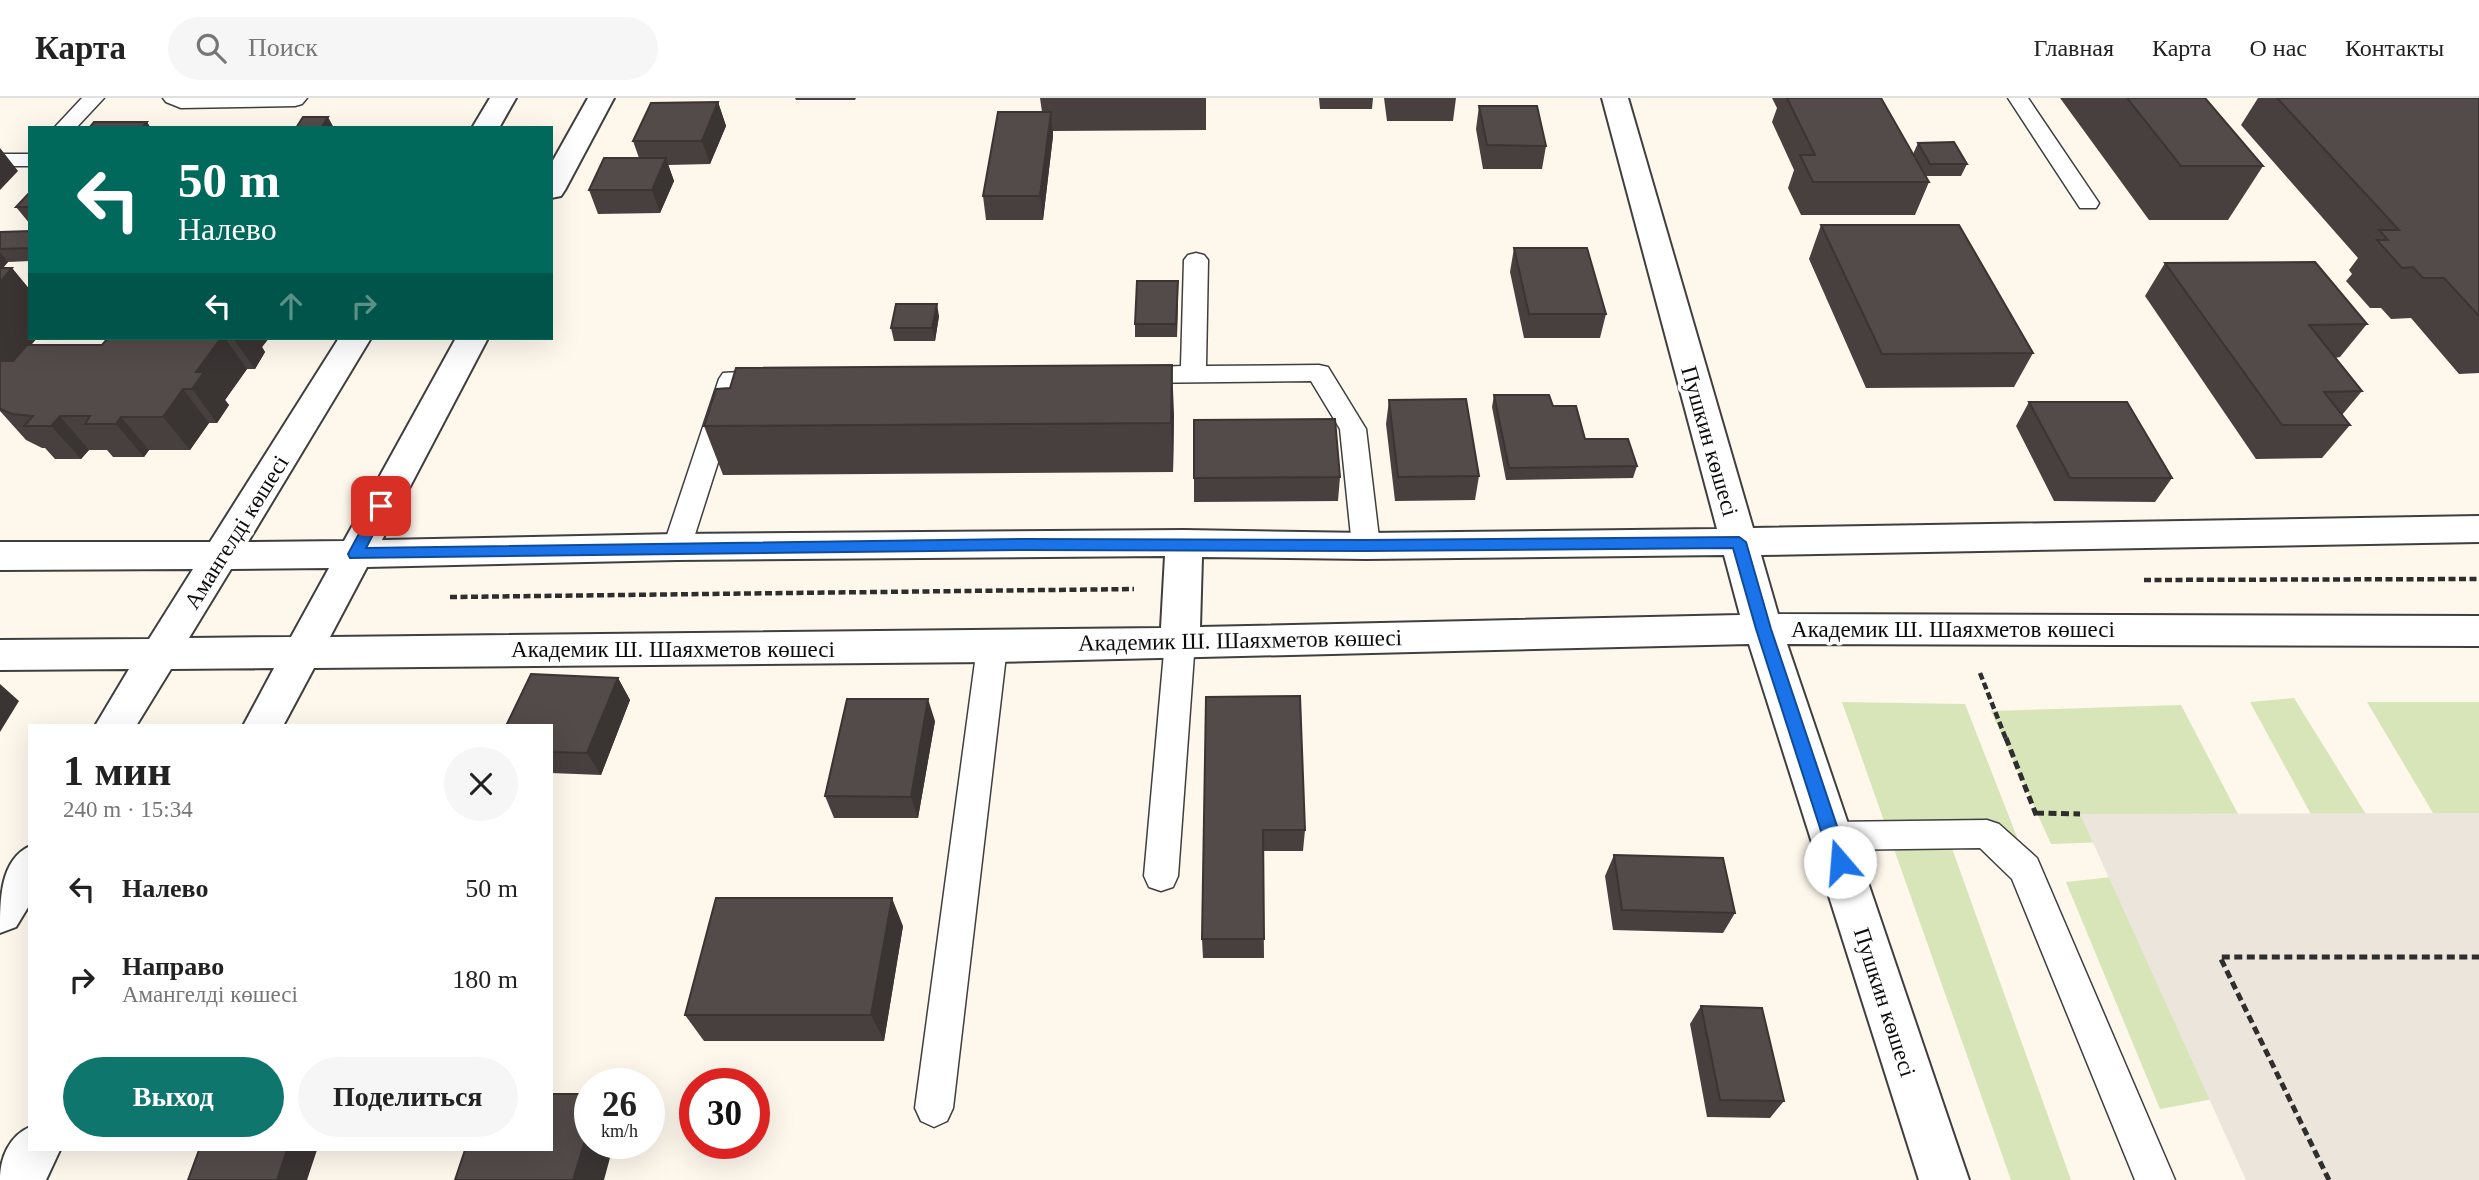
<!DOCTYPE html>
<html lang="ru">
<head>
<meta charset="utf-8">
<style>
  :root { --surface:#fff; --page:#f6f6f6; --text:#222; --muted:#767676; --line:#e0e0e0; --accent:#0f766e }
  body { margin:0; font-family:Georgia,serif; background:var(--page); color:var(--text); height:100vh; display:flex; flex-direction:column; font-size:26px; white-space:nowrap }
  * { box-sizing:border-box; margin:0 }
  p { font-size:23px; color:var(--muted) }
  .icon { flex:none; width:38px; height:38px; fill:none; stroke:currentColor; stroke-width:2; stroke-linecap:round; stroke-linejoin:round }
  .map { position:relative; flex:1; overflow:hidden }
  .sheet { position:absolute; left:28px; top:626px; width:525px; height:427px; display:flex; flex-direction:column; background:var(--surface); border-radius:0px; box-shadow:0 7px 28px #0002 }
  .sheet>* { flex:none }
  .guide { position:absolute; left:28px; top:28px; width:525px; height:214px; border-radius:0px; box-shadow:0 7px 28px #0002; background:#00695c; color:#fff; overflow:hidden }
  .speed { position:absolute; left:574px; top:970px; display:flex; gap:14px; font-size:35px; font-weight:700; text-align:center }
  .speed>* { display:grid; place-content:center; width:91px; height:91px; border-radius:50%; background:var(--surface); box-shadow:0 7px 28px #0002; line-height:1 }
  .speed small { font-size:18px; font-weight:400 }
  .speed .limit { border:10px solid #d22; background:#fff; color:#111 }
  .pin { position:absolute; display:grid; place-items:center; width:60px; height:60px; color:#fff; margin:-30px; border-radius:14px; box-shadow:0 4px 10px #0006 }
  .me { position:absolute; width:77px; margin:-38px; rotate:342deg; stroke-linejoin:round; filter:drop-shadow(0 0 5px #0008) }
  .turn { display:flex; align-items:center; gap:24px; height:147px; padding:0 35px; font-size:32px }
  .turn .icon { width:91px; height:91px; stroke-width:2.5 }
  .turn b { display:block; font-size:49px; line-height:60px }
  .lanes { display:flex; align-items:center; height:66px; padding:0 35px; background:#0003; justify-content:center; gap:35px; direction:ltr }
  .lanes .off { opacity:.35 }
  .round { display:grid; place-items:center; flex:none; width:74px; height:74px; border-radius:37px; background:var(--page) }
  .summary { display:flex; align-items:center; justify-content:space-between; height:119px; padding:0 35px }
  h1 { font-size:42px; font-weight:700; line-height:52px }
  .primary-button { display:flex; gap:14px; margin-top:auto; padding:14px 35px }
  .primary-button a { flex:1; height:80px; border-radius:42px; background:var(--accent); color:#fff; font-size:28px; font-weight:700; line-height:80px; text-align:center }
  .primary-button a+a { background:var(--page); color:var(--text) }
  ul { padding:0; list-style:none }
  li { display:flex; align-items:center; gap:21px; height:91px; padding:0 35px }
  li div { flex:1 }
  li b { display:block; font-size:26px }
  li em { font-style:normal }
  header { display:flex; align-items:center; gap:42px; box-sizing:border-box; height:98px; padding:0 35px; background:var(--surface); border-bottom:2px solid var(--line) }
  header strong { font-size:33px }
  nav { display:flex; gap:38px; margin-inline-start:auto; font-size:24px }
  .search { width:490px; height:63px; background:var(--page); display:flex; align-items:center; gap:18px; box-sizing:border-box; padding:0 24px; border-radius:38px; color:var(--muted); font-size:26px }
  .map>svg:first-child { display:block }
  .green { fill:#d8e5b8 }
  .plaza { fill:#ece5dc }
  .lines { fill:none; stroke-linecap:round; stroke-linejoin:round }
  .service-casing { stroke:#3f3f3f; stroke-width:3 }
  .minor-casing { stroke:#3f3f3f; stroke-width:4 }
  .path-far1 { stroke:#2e2e2e; stroke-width:4.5; stroke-dasharray:7 3.5; stroke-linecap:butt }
  .path { stroke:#2e2e2e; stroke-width:5; stroke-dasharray:8 4.5; stroke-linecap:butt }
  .service { fill:#fff; fill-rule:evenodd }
  .minor { fill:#fff; fill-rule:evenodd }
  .wall { fill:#47403f }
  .shaded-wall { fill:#3a3433 }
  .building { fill:#534b49; stroke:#3a3433; stroke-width:2 }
  .route { fill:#1a73e8; stroke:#114b97; stroke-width:2 }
  .labels { text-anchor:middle; stroke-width:7; stroke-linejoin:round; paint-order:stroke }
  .street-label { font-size:23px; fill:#0c0c0c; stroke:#fff }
</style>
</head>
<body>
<header>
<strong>Карта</strong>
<div class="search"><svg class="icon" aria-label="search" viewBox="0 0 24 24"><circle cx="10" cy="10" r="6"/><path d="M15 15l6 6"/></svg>Поиск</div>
<nav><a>Главная</a><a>Карта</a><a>О нас</a><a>Контакты</a></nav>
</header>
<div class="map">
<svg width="2479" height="1082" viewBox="0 0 2479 1082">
  <rect width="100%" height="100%" fill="#fef7ec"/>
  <path class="green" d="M2294,600L2380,739L2325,742L2250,604Z
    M1842,604L1965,606L2019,744L1949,742L2071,1082H2011Z
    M2367,604H2479V746L2452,747Z
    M2181,607L2250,739L2051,746L1991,613Z
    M2130,777L2229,998L2160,1011L2066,784Z"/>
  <path class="plaza" d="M2479,715V1082H2246L2080,716Z"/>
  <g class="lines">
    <g class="service-casing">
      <path id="service" d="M82,0H104L76,30H54Z
        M163,0H307L302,6L295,8L181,10L166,4Z
        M2008,0H2028L2099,105L2096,110H2080Z
        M0,56H30V68H0Z
        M1196,155L1204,157L1208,162L1206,268L1319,267L1328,269L1366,331L1380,448L1376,455L1366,458L1356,455L1352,448L1340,331L1311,283L1131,285L1122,283L1118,277L1122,271L1181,268L1184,162L1188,157Z
        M774,272L783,274L787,280L783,286L742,289L691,449L687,456L677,459L667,456L663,449L719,281L723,275Z
        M1180,531L1191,535L1195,543L1178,778L1173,789L1161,793L1149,789L1144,778L1165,543L1169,535Z
        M992,537L1003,541L1007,549L953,1010L947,1023L934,1029L921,1023L915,1010L977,549L981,541Z
        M1987,722L1999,726L2037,760L2175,1082H2135L2012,781L1980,750L1831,752L1819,748L1814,738L1819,728L1831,724Z"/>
    </g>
    <g class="minor-casing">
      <path id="minor" d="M490,0H516L499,30H472Z
        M588,0H614L565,92L561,98L551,100V66Z
        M1602,0H1628L1753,430L2479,418V444L1761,457L1778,516L2479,518V548L1787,546L1969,1082H1919L1749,546L992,564L314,570L283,628H243L274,570L171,571L136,628H95L129,571L0,572V542L149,541L193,471L0,472V444H210L339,240H371L248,444L344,443L456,240H488L382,442L677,436L1184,432L1366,435L1717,431ZM1724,457L1740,517L1200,529L1202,459L1366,461ZM1165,458L1161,530L330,539L367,469L677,462ZM329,470L291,539L189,540L231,471Z
        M30,748V806L16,829L0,835C0,801 0,762 30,748Z
        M30,1029V1052H60L46,1082H0C0,1060 9,1038 30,1029Z"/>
    </g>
    <path class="path-far1" d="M2144,482L2479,481
      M450,499L1134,491
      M1980,575L2006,641"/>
    <path class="path" d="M2006,640L2037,719
      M2036,715L2080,716
      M2329,1082L2220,859H2479"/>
    <use href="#service" class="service"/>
    <use href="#minor" class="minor"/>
  </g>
  <path class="wall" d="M795,0H856L855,2H796Z
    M1040,0H1206V32L1053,33V38L1043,122H986L983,98L1042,14Z
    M1319,0H1373L1372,11H1320Z
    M1384,0H1456L1453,23H1387Z
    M1772,0H1881L1913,56L1918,45L1967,66L1961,78H1926L1929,84L1915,117H1801L1788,90L1794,72L1772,24L1777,10Z
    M2060,0H2205L2263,68L2228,122H2149Z
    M2258,0H2479V275L2459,276L2411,220L2391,221L2381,210H2370L2346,183L2352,176L2349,172L2358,160L2241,27Z
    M718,4L726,28L710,66L668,67L674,83L660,115L598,116L589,92L639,60L633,43Z
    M1479,8L1546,48L1542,71H1483L1476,31Z
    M30,94V126L16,109Z
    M1821,127L2033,255L2014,289L1866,290L1809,161Z
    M30,133V163L8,164L3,170H12L30,192V240H37L31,247H102L108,240H269L262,249L265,254L255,271H247L225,302L229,307L217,325H209L190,352H149L144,359H113L107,352H89L81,361H55L45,350H42L26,342L0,313V134Z
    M1514,150L1606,216L1600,240H1524L1510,174Z
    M2165,165L2367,226L2340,259L2335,260L2362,293L2342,317L2350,327L2322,360L2256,361L2145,198Z
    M1178,183L1177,239H1135V226Z
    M939,218L935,243H894L891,230Z
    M1494,297L1553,308L1585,341L1637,368L1633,380L1506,382L1492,309Z
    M1389,302L1479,378L1475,402L1395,403L1386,326Z
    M2029,304L2172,380L2155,404L2054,403L2016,328Z
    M1174,316L1173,374L723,377L704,328Z
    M1340,379L1338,403L1194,404V380Z
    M618,580L630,602L601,677L551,675V628Z
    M1206,599L1305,732L1303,753H1263L1264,860H1203L1202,841Z
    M935,623L918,720H834L825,698Z
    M1614,757L1735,815L1723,835L1613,832L1605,778Z
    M903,828L884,943H704L685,917Z
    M1701,908L1784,1003L1770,1020L1707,1019L1690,926Z"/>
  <path class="shaded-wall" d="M718,4L726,28L710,66L702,43Z
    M1051,14L1053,38L1043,122L1040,98Z
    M328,19L334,30H321Z
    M147,24L151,30H142Z
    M0,50L18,73L0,92Z
    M666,60L674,83L660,115L652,92Z
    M0,154L8,164L0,173Z
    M12,170L30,192V240H37L3,280L0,276V184Z
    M1178,183V195L1177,239L1176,226Z
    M937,206L939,218L935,243L932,230Z
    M221,240H225L247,271L225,302L229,307L217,325L192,291L196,274Z
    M233,240H269L262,249L265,254L255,271Z
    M1172,267L1174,316L1173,374L1171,325Z
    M183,291L209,325L190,352L163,319Z
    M60,318L89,352L81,361L51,328Z
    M121,319L149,352L144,359L116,326Z
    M618,580L630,602L601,677L587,655Z
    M0,586L19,603L0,634Z
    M928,601L935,623L918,720L911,699Z
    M892,800L903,828L884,943L871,917Z
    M590,1026V1045H614L604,1082H573Z
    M287,1052H317L307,1082H277Z"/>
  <path class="building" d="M1787,0H1881L1929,84H1813L1800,57H1815Z
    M2127,0H2205L2263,68H2181Z
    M2277,0H2479V218L2444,180H2423L2413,169L2402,170L2377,142H2388L2379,132H2399Z
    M718,4L702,43H633L651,5Z
    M1479,8H1537L1546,48L1487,47Z
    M998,14H1051L1040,98H983Z
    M303,19H328L321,30H296Z
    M94,24H147L142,30H89Z
    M1954,44L1967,66H1930L1918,45Z
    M604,60H666L652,92H589Z
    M30,94V109H16Z
    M1821,127H1959L2033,255L1882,256Z
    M30,133V150L0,151V134Z
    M1514,150H1587L1606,216H1529Z
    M2315,164L2367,226L2309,227L2362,293L2324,294L2350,327H2282L2165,165Z
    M0,170H12L0,184Z
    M1137,183H1178L1176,226H1135Z
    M896,206H937L932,230H891Z
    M108,240H221L196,274H204L192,291H183L163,319H121L116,326H85L90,318H60L51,328H24L33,318L12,316L0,311V263H13L27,247H102Z
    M1172,267L1171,325L704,328L716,291L730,290L736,270Z
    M1494,297H1549L1553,308H1576L1585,341H1628L1637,368L1509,370Z
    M1466,301L1479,378L1398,379L1389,302Z
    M2029,304H2127L2172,380H2070Z
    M1335,321L1340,379L1194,380V322Z
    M531,576L618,580L587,655L551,654V628H506Z
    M1300,598L1305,732H1263L1264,841H1202L1206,599Z
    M847,601H928L911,699L825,698Z
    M1614,757L1723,760L1735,815L1622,812Z
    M716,800H892L871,917H685Z
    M1701,908L1762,910L1784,1003L1720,1002Z
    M551,996H590V1026L573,1082H455L465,1052H551Z
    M199,1052H287L277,1082H188Z"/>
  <path class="route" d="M381,403L388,408L366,450L1024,441L1366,442L1739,439L1746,444L1771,531L1849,764L1846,770L1840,772L1834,770L1831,764L1756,531L1733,450L1366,453L1024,452L350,460L348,456L374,408Z"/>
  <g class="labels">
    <g class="street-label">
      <text transform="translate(1710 343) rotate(74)" y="8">Пушкин көшесі</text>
      <text transform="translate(236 434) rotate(-58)" y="8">Амангелді көшесі</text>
      <text x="1953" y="539">Академик Ш. Шаяхметов көшесі</text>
      <text transform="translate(1240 542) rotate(-1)" y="8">Академик Ш. Шаяхметов көшесі</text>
      <text x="673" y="559">Академик Ш. Шаяхметов көшесі</text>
      <text transform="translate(1885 904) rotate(72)" y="8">Пушкин көшесі</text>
    </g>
  </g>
</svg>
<div class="speed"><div>26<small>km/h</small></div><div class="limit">30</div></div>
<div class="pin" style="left:381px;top:408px;background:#d93025"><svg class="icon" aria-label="arrive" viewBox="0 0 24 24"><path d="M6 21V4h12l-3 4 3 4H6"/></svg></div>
<svg class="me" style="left:1840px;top:764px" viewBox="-20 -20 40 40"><circle r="19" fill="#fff"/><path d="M0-13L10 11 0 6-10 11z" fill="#1a73e8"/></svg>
<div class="guide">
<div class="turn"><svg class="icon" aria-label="left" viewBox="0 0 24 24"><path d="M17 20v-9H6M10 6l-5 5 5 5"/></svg><div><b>50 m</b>Налево</div></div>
<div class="lanes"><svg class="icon" aria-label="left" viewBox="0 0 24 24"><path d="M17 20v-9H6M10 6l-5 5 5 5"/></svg><svg class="icon off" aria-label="ahead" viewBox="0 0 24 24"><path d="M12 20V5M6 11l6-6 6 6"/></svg><svg class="icon off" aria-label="right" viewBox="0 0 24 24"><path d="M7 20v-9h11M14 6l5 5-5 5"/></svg></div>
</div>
<section class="sheet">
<div class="summary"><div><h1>1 мин</h1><p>240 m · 15:34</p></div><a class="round"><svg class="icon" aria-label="close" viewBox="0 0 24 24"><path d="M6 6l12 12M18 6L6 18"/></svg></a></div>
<ul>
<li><svg class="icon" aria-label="left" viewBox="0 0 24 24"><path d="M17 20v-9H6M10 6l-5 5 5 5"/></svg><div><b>Налево</b></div><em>50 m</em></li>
<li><svg class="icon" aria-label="right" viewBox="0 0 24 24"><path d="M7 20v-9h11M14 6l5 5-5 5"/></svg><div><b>Направо</b><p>Амангелді көшесі</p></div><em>180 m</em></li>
</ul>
<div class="primary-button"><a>Выход</a><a>Поделиться</a></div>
</section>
</div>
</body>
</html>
